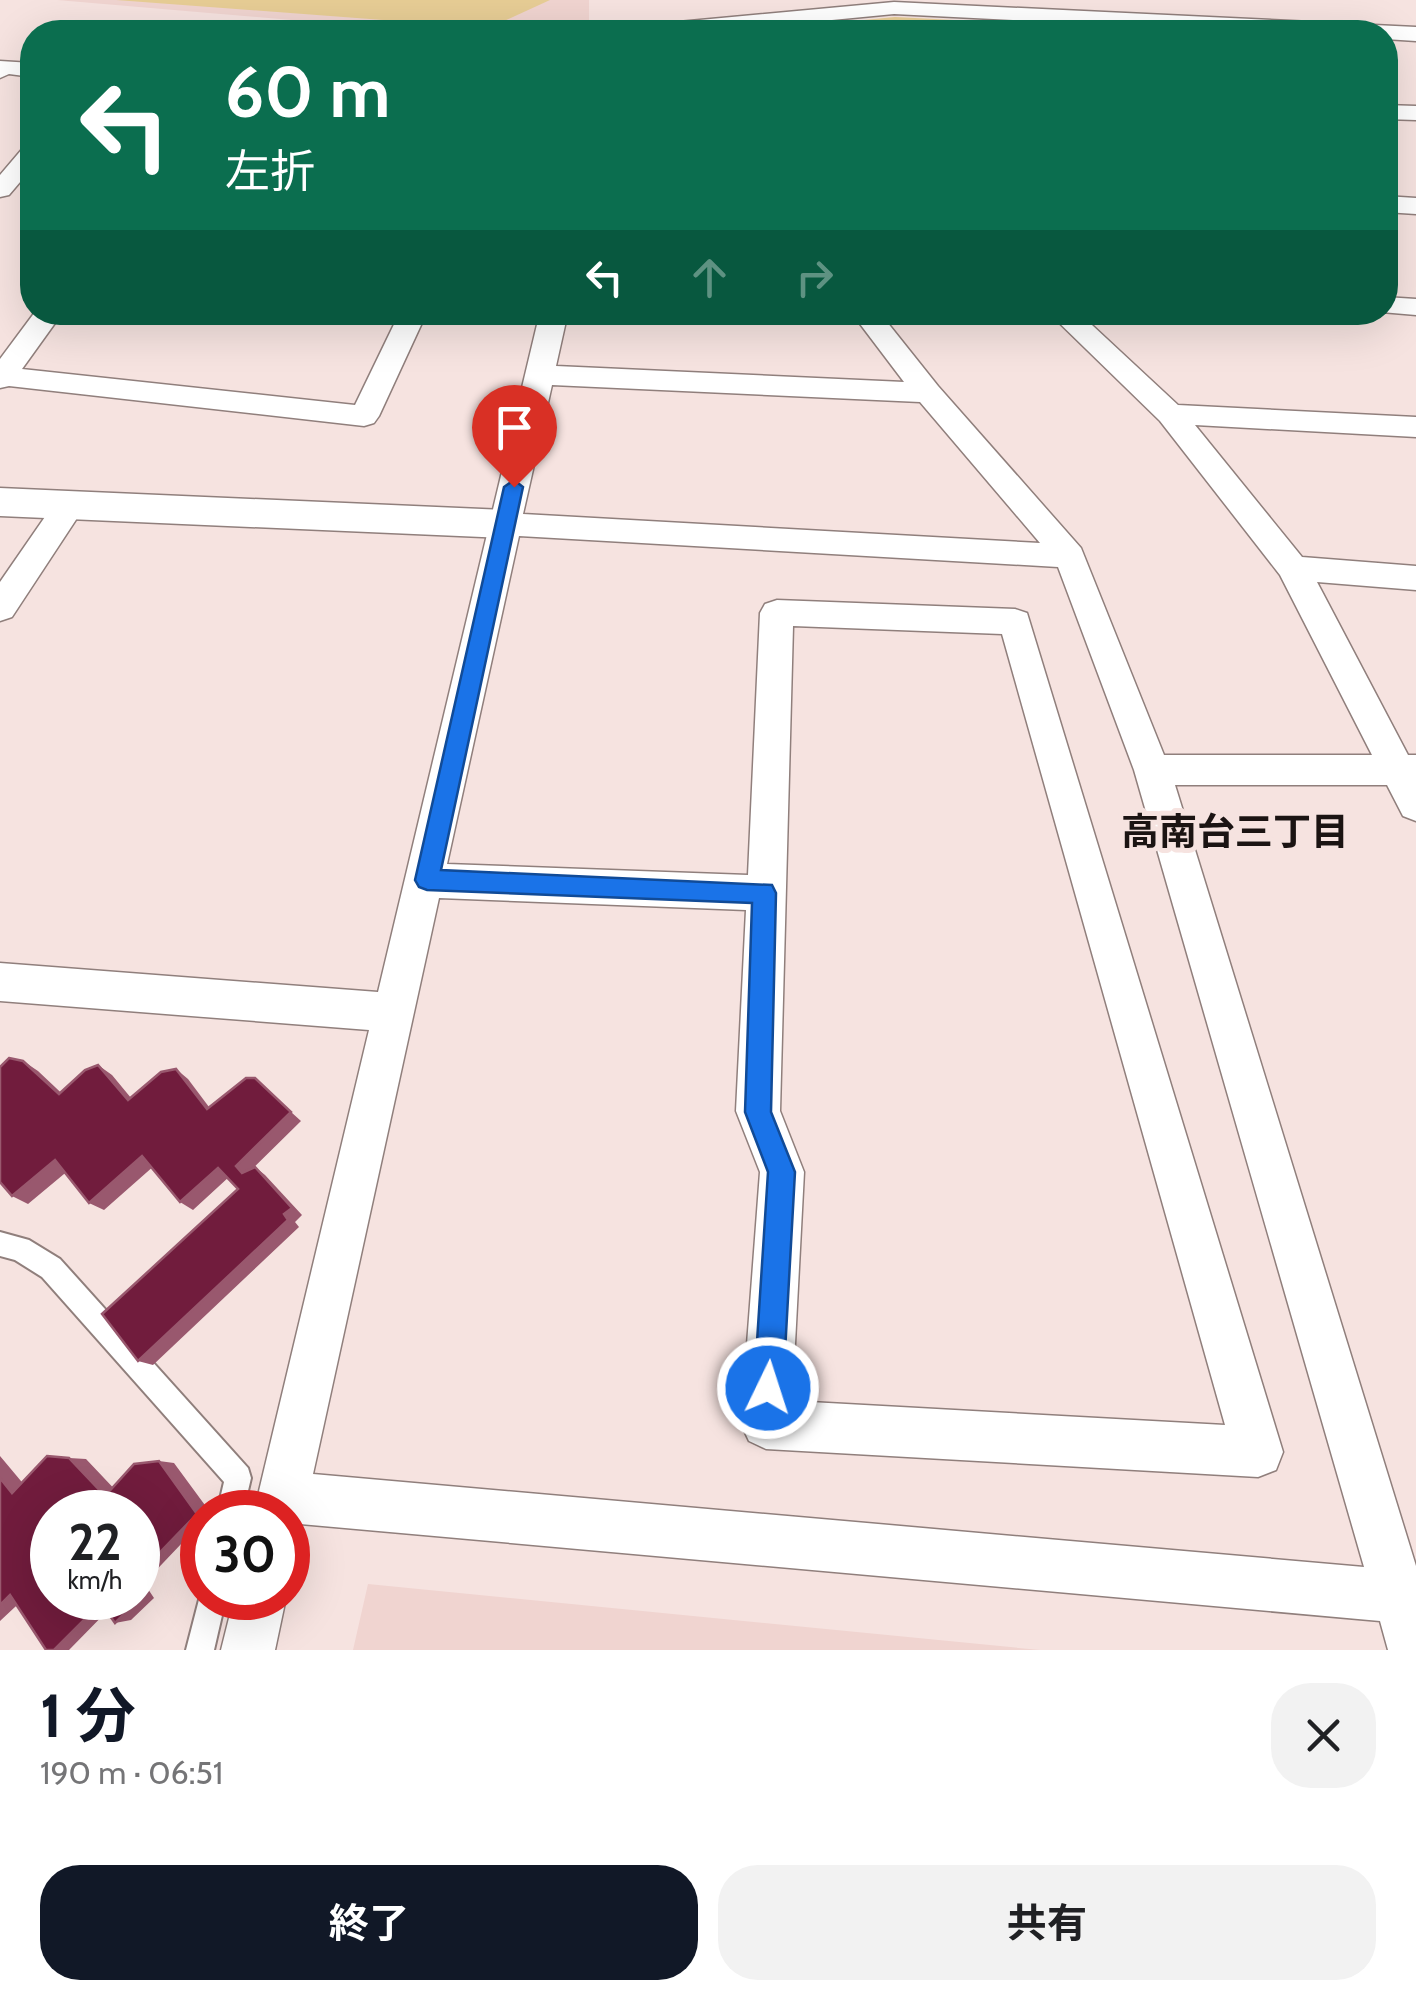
<!DOCTYPE html>
<html lang="ja">
<head>
<meta charset="utf-8">
<style>
  :root { --surface:#fff; --page:#f2f2f2; --text:#202124; --muted:#757577; --accent:#111827 }
  body { margin:0; font-family:Cabin,"Noto Sans JP",sans-serif; background:var(--page); color:var(--text); height:100vh; display:flex; flex-direction:column; font-size:38px; white-space:nowrap }
  * { box-sizing:border-box; margin:0 }
  p { font-size:32px; color:var(--muted) }
  .icon { flex:none; width:55px; height:55px; fill:none; stroke:currentColor; stroke-width:2; stroke-linecap:round; stroke-linejoin:round }
  .map { position:relative; height:1650px; overflow:hidden }
  .panel { display:flex; flex-direction:column; background:var(--surface); flex:1 }
  .panel>* { flex:none }
  .top-card { position:absolute; left:20px; top:20px; width:1378px; height:305px; border-radius:40px; box-shadow:0 10px 40px #0002; background:#0b6e4f; color:#fff; overflow:hidden }
  .speed { position:absolute; left:30px; top:1490px; display:flex; gap:20px; font-size:50px; font-weight:700; text-align:center }
  .speed>* { display:grid; place-content:center; width:130px; height:130px; border-radius:50%; background:var(--surface); box-shadow:0 10px 40px #0002; line-height:1 }
  .speed small { font-size:25px; font-weight:400 }
  .speed .limit { border:15px solid #d22; background:#fff; color:#111 }
  .pin { position:absolute; display:grid; place-items:center; width:85px; height:85px; color:#fff; margin:-102px -42px; border-radius:50% 50% 50% 0; rotate:-45deg; box-shadow:0 0 10px #0007 }
  .pin .icon { rotate:45deg }
  .me { position:absolute; width:110px; margin:-55px; rotate:4deg; stroke-linejoin:round; filter:drop-shadow(0 0 8px #0008) }
  .turn { display:flex; align-items:center; gap:35px; height:210px; padding:0 40px; font-size:45px }
  .turn .icon { width:130px; height:130px; stroke-width:2.5 }
  .turn b { display:block; font-size:70px; line-height:85px }
  .lanes { display:flex; align-items:center; height:95px; padding:0 40px; background:#0003; justify-content:center; gap:50px; direction:ltr }
  .lanes .off { opacity:.35 }
  .round { display:grid; place-items:center; flex:none; width:105px; height:105px; border-radius:40px; background:var(--page) }
  .head { display:flex; align-items:center; justify-content:space-between; height:170px; padding:0 40px }
  h1 { font-size:60px; font-weight:700; line-height:75px; color:var(--accent) }
  .cta { display:flex; gap:20px; margin-top:auto; padding:20px 40px }
  .cta a { flex:1; height:115px; border-radius:40px; background:var(--accent); color:#fff; font-size:40px; font-weight:700; line-height:115px; text-align:center }
  .cta a+a { background:var(--page); color:var(--text) }
  .map>svg:first-child { display:block }
  .built { fill:#f0d4d0 }
  .green { fill:#e7cd95 }
  .lines { fill:none; stroke-linecap:round; stroke-linejoin:round }
  .service-casing { stroke:#907f7c; stroke-width:4 }
  .minor-casing { stroke:#907f7c; stroke-width:3 }
  .tertiary-casing { stroke:#907f7c; stroke-width:3 }
  .service { fill:#fff; fill-rule:evenodd }
  .minor { fill:#fff; fill-rule:evenodd }
  .tertiary { fill:#fff; fill-rule:evenodd }
  .shaded-wall { fill:#99586e }
  .building { fill:#711c3d; stroke:#99586e; stroke-width:2.5 }
  .route { fill:#1a73e8; stroke:#114b97; stroke-width:2.5 }
  .labels { text-anchor:middle; stroke-width:10; stroke-linejoin:round; paint-order:stroke }
  .neighbourhood-label { font-size:38px; font-weight:bold; fill:#1b1413; stroke:#f6e3e0 }
</style>
</head>
<body>
<div class="map">
<svg width="1416" height="1650" viewBox="0 0 1416 1650">
  <rect width="100%" height="100%" fill="#f6e3e0"/>
  <path class="built" d="M57,0H589V32H431Z
    M368,1584L1040,1650H353Z"/>
  <path class="green" d="M116,0H550L489,28Z
    M895,17L954,20V32H741Z"/>
  <g class="lines">
    <g class="service-casing">
      <path id="service" d="M0,1232L29,1240L60,1259L248,1468L251,1478L243,1512H217L224,1482L42,1277L15,1260L0,1256Z
        M202,1588V1598H226L214,1650H186Z"/>
    </g>
    <g class="minor-casing">
      <path id="minor" d="M894,2L1416,27V41L1385,39V32H1256L894,14L708,32H635L646,25Z
        M0,61L32,63V77L9,74L0,78Z
        M1385,105L1416,106V120L1385,119Z
        M32,146V168L9,195L0,197V175L23,148Z
        M1385,196L1416,198V214L1385,212Z
        M1385,297L1416,299V315L1381,312H1385Z
        M35,312H63L22,369L355,405L400,312H427L379,416L374,423L364,426L9,386L0,388V359Z
        M540,312H568L556,366L904,382L851,312H879L938,386L1081,548L1164,755H1372L1280,575L1160,421L1048,312H1078L1178,405L1416,417V437L1195,425L1302,557L1416,566V590L1317,582L1408,755H1416V821L1403,816L1387,785H1175L1416,1566V1650H1388L1380,1621L300,1524L297,1530L288,1534V1512H254L369,1030L0,1001V963L378,992ZM552,385L920,402L1040,543L523,514ZM519,536L1058,567L1134,770L1364,1567L313,1474L439,898L746,910L736,1111L760,1172L741,1424L749,1441L766,1449L1258,1477L1276,1470L1283,1452L1027,613L1015,609L777,600L765,604L760,613L748,875L447,864ZM793,626L1002,634L1225,1425L792,1401L804,1172L780,1111Z
        M69,495L80,498L85,506L12,617L0,621V582L58,498Z
        M234,1598H286L275,1650H221Z"/>
    </g>
    <g class="tertiary-casing">
      <path id="tertiary" d="M0,488L505,510L519,514L525,524L519,534L505,538L0,516Z"/>
    </g>
    <use href="#service" class="service"/>
    <use href="#minor" class="minor"/>
    <use href="#tertiary" class="tertiary"/>
  </g>
  <path class="shaded-wall" d="M23,1061L38,1071L73,1104L59,1094Z
    M98,1065L112,1075L141,1110L128,1100Z
    M176,1069L188,1079L218,1119L207,1109Z
    M291,1112L301,1121L247,1174L242,1173L236,1166Z
    M142,1156L155,1165L104,1210L89,1203Z
    M55,1160L70,1169L28,1204L12,1196Z
    M255,1167L265,1175L302,1215L295,1222L299,1227L153,1365L138,1361Z
    M218,1168L230,1176L193,1210L180,1202Z
    M0,1456L31,1493H12L0,1478Z
    M69,1458L86,1459L121,1496H105Z
    M159,1461L174,1463L210,1512H202V1522L144,1583L154,1598L131,1620L115,1623L138,1598V1575Z
    M30,1593L0,1621V1605L10,1595Z
    M118,1600L69,1650H54L101,1603Z"/>
  <path class="building" d="M9,1058L23,1061L59,1094L85,1070L98,1065L128,1100L161,1072L176,1069L207,1109L246,1078H255L291,1112L236,1166L242,1173L255,1167L292,1208L284,1214L288,1220L138,1361L102,1314L238,1189L218,1168L180,1202L142,1156L89,1203L55,1160L12,1196L0,1182V1067Z
    M47,1456L69,1458L105,1496L134,1464L159,1461L197,1514L138,1575V1512H52V1598H136L138,1600L115,1623L101,1603L54,1650H46L10,1595L0,1605V1478L12,1493Z"/>
  <path class="route" d="M514,480L523,487L441,870L772,885L776,893L771,1112L795,1172L783,1388L779,1398L768,1402L758,1398L754,1388L768,1172L745,1112L752,903L427,890L419,887L415,880L504,487Z"/>
  <g class="labels">
    <g class="neighbourhood-label">
      <text x="1235" y="845">高南台三丁目</text>
    </g>
  </g>
</svg>
<div class="speed"><div>22<small>km/h</small></div><div class="limit">30</div></div>
<div class="pin" style="left:514px;top:487px;background:#d93025"><svg class="icon" aria-label="arrive" viewBox="0 0 24 24"><path d="M6 21V4h12l-3 4 3 4H6"/></svg></div>
<svg class="me" style="left:768px;top:1388px" viewBox="-20 -20 40 40"><circle r="17" fill="#1a73e8" stroke="#fff" stroke-width="3"/><path d="M0-11L8 9 0 5-8 9z" fill="#fff"/></svg>
<div class="top-card">
<div class="turn"><svg class="icon" aria-label="left" viewBox="0 0 24 24"><path d="M17 20v-9H6M10 6l-5 5 5 5"/></svg><div><b>60 m</b>左折</div></div>
<div class="lanes"><svg class="icon" aria-label="left" viewBox="0 0 24 24"><path d="M17 20v-9H6M10 6l-5 5 5 5"/></svg><svg class="icon off" aria-label="ahead" viewBox="0 0 24 24"><path d="M12 20V5M6 11l6-6 6 6"/></svg><svg class="icon off" aria-label="right" viewBox="0 0 24 24"><path d="M7 20v-9h11M14 6l5 5-5 5"/></svg></div>
</div>
</div>
<section class="panel">
<div class="head"><div><h1>1 分</h1><p>190 m · 06:51</p></div><a class="round"><svg class="icon" aria-label="close" viewBox="0 0 24 24"><path d="M6 6l12 12M18 6L6 18"/></svg></a></div>
<div class="cta"><a>終了</a><a>共有</a></div>
</section>
</body>
</html>
